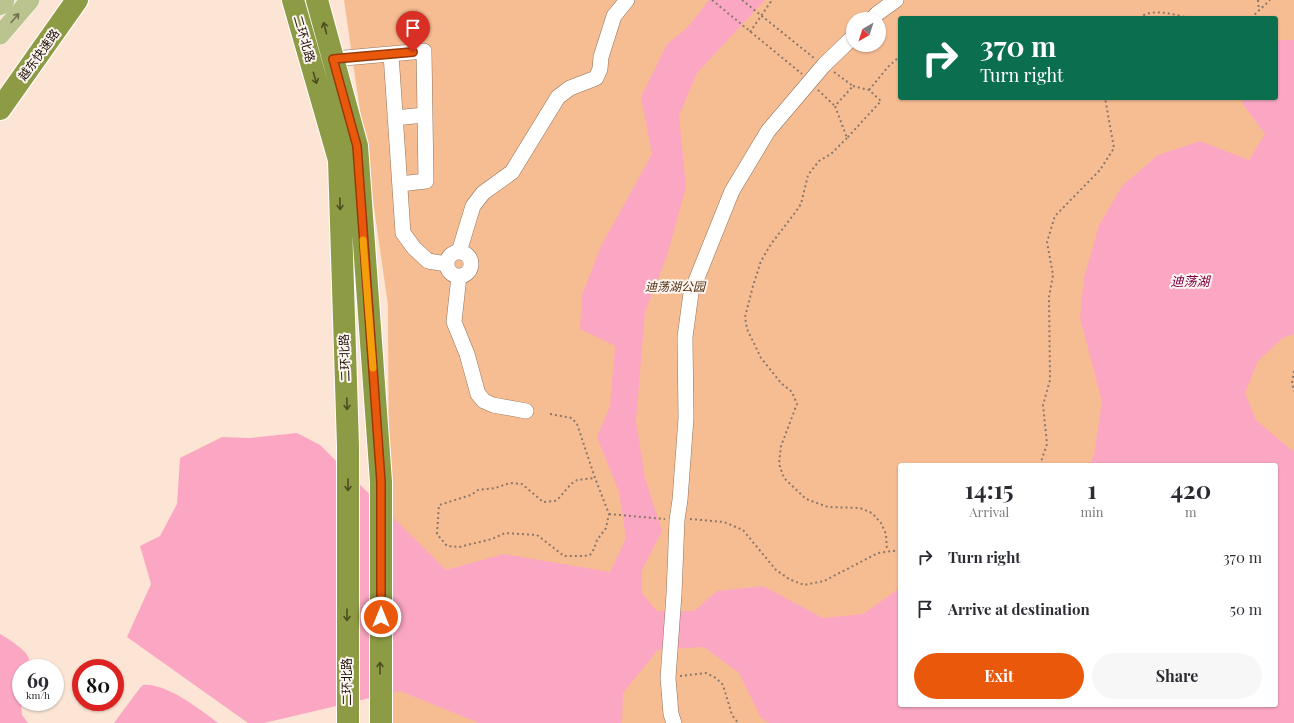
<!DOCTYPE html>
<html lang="en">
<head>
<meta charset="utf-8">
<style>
  :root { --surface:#fff; --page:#f7f7f7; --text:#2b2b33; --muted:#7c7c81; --accent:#ea580c }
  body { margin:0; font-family:"Playfair Display","Noto Sans SC",serif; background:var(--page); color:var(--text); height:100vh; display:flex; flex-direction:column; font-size:15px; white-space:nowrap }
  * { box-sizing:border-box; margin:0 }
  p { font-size:13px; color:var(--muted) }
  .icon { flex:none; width:22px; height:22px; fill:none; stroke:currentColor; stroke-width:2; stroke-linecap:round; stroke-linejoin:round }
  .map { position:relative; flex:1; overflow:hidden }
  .drawer { position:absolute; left:898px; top:463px; width:380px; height:244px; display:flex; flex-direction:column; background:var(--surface); border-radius:4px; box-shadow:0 1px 3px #0004 }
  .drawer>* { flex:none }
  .top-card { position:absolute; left:898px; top:16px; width:380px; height:84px; border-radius:4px; box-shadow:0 1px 3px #0004; background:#0b6e4f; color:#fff; overflow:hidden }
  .needle { width:26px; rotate:219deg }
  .fabs { position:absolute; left:846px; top:12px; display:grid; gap:8px }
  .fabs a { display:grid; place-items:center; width:40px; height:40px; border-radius:50%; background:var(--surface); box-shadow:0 1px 3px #0004; font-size:20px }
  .speed { position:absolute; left:12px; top:659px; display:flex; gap:8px; font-size:20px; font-weight:700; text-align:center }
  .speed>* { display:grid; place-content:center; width:52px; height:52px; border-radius:50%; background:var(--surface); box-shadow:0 1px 3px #0004; line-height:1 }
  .speed small { font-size:10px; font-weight:400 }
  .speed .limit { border:6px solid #d22; background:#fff; color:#111 }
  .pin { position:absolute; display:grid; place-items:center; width:34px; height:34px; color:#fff; margin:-41px -17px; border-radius:50% 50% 50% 0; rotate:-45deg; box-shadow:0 0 4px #0007 }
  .pin .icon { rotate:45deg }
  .me { position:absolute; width:44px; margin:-22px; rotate:0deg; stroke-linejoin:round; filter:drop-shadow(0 0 3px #0008) }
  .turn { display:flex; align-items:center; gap:14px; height:84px; padding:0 16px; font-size:18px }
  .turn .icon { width:52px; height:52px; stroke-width:2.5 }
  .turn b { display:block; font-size:28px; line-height:34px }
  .eta { display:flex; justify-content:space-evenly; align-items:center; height:68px; text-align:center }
  .eta b { font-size:24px; font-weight:700; line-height:28px }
  .primary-button { display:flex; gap:8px; margin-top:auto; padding:8px 16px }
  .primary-button a { flex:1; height:46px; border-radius:24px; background:var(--accent); color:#fff; font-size:16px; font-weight:700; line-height:46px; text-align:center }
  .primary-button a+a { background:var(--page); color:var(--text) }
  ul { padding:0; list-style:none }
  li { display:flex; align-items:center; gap:12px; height:52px; padding:0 16px }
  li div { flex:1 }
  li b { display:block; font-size:15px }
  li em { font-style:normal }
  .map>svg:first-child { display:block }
  .green { fill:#f7bd92; fill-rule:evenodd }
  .water { fill:#fba7c3 }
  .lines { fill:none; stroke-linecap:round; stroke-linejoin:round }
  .minor-casing { stroke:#937158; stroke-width:16 }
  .major-casing { stroke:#fff; stroke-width:20 }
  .highway-casing { stroke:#fff; stroke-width:24 }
  .path { stroke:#8a786b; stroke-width:2; stroke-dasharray:2 3; stroke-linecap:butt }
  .minor { stroke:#fff; stroke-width:15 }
  .major { stroke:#bbc48f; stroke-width:19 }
  .highway { stroke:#8d9c44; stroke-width:22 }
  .oneway { stroke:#737351 }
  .oneway2 { stroke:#4f4e22 }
  .route-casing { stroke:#983908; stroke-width:10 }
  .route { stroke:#ea580c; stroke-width:7 }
  .slow { stroke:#f59e0b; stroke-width:7 }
  .labels { text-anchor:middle; stroke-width:4; stroke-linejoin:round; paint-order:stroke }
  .street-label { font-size:12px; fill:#1c0f06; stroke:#fdf5f0 }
  .park-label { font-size:12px; font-style:italic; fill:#502e12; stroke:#fdf5f0 }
  .water-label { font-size:13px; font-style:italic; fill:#830247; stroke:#fdf5f0 }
</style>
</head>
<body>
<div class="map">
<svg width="1294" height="723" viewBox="0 0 1294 723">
  <rect width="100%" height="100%" fill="#fce5d4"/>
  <path class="green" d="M344,0H1294V723H390L388,305ZM900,18H1276V98H900ZM853,19H879V45H853ZM900,465H1276V705H900Z"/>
  <path class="water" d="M709,0H765L697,73L679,116L686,187L667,256L645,312L636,422L645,478L662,531L642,570V593L657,611H694L717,591L763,586L823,618L863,614L900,588V705H1276V465H1090L1094,454L1102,402L1080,318L1084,278L1099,225L1122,186L1158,155L1200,141L1249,160L1265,134L1242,103L1245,98H1276V45L1279,40H1294V334L1283,338L1258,361L1245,393L1256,420L1288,447L1294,451V723H769L761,718L739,673L704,647L658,650L623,693L622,723H479L400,691L264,723H248L127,637L151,584L140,546L160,536L177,504L180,458L222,437L249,438L297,433L320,445L446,570L504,554L610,572L626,538L619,492L597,437L610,406L615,346L580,329L582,295L601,246L652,154L641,97L667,44L687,28Z
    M0,634C7,638 27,650 29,659C30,663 27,665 25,668H21V674L16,684V688L21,703L22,715L28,723H0Z
    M143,685C165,682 201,710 218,723H114L140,688Z"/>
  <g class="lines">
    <g class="minor-casing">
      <path id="minor" d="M872,19L878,13L896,0
        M391,54L403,233L414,248L428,261L447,264
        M333,59L424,51L426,181L400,184
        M395,118L424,115
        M459,252L473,206L483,193L512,172L558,97L570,88L596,78L600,69L601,57L614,16L627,0
        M447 264a12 12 0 1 1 24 0a12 12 0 1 1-24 0Z
        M459,276L454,322L467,354L478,394L484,401L493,405L526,411
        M674,723L671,714L668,678L674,594L677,520L680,500L686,418L685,337L691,293L732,191L768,131L824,65L853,37"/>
    </g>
    <g class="major-casing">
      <path id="major" d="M0,6L5,0
        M0,35L30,0"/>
    </g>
    <g class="highway-casing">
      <path id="highway" d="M293,0L339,160L348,446V723
        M317,0L357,146L381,482V723
        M0,109L77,0"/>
    </g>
    <path class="path" d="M712,0L802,74
      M742,0L814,58
      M1258,0L1259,11
      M1139,18C1153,7 1174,15 1190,18
      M1251,18L1270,0
      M750,32L772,0
      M834,72L853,86
      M853,86L869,90L881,101L847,138L835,106Z
      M818,90L835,106
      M869,90L888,67L900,56
      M847,138L831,154L819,161L808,175L801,204L794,214L771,244L761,261L753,286L745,317L747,329L761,358L781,383L792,392L797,404L781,446L779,464L784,478L806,499L828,507L860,508L872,513L881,523L886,534L887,551
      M1294,371L1292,383L1294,391
      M550,414L572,418L577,424L595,478L609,514L606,528L597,540L594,549L590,555L584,556H564L537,535L505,533L492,539L459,547L447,546L437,534L439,505L471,495L478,490L495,488L510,483L522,484L543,502L555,501L559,498L571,484L577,480L595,478
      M1040,465L1047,444L1043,405L1050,380L1049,297L1053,275L1047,242L1055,216L1100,170L1114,148L1105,98
      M609,514L665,519
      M690,519L724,522L743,530L776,570L789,579L804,585L824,581L878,553L900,550
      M680,676L706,673L716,678L723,685L732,715L738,723"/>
    <use href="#minor" class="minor"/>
    <use href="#major" class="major"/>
    <use href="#highway" class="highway"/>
  </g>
  <defs><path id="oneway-shaft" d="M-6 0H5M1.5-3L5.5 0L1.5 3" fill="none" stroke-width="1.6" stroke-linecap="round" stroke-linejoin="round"/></defs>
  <use class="oneway" href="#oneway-shaft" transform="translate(15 18) rotate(-50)"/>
  <g class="oneway2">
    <use href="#oneway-shaft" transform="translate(325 28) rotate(-105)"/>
    <use href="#oneway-shaft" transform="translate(315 78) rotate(74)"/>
    <use href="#oneway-shaft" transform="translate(340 204) rotate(88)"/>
    <use href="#oneway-shaft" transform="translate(347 404) rotate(88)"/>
    <use href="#oneway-shaft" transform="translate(348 485) rotate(90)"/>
    <use href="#oneway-shaft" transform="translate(347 615) rotate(90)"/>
    <use href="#oneway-shaft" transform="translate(380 668) rotate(-90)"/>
  </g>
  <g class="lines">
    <g class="route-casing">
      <path id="route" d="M381,617V482L357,146L333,59L413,52"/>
    </g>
    <use href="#route" class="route"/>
    <path class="slow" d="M363,240L373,368"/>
  </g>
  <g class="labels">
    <g class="street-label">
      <text transform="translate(304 39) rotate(74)" y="4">二环北路</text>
      <text transform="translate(39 55) rotate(-54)" y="4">越东快速路</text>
      <text transform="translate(345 358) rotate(-92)" y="4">二环北路</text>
      <text transform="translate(347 682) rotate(-90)" y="4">二环北路</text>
    </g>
    <g class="park-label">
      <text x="675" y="291">迪荡湖公园</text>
    </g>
    <g class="water-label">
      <text x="1190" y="286">迪荡湖</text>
    </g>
  </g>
</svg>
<div class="fabs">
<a><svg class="needle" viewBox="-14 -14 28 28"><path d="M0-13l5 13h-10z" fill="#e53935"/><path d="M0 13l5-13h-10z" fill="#7c7c81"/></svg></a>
</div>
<div class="speed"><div>69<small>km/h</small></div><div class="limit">80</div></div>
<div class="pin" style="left:413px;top:52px;background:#d93025"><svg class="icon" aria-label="arrive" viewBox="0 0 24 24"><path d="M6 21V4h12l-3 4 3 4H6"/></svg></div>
<svg class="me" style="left:381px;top:617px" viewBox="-20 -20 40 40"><circle r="17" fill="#ea580c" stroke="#fff" stroke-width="3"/><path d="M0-11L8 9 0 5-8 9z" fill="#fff"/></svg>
<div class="top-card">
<div class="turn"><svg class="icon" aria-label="right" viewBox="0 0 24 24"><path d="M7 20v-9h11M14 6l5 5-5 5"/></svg><div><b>370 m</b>Turn right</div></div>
</div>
<section class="drawer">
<div class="eta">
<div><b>14:15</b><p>Arrival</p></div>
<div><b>1</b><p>min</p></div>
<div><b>420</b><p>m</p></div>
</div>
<ul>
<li><svg class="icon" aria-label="right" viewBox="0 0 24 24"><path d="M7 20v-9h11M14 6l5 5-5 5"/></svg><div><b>Turn right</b></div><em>370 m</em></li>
<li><svg class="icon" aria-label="arrive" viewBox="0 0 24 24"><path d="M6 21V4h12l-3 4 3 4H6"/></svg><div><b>Arrive at destination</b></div><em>50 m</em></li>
</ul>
<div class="primary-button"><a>Exit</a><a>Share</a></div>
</section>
</div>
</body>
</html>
